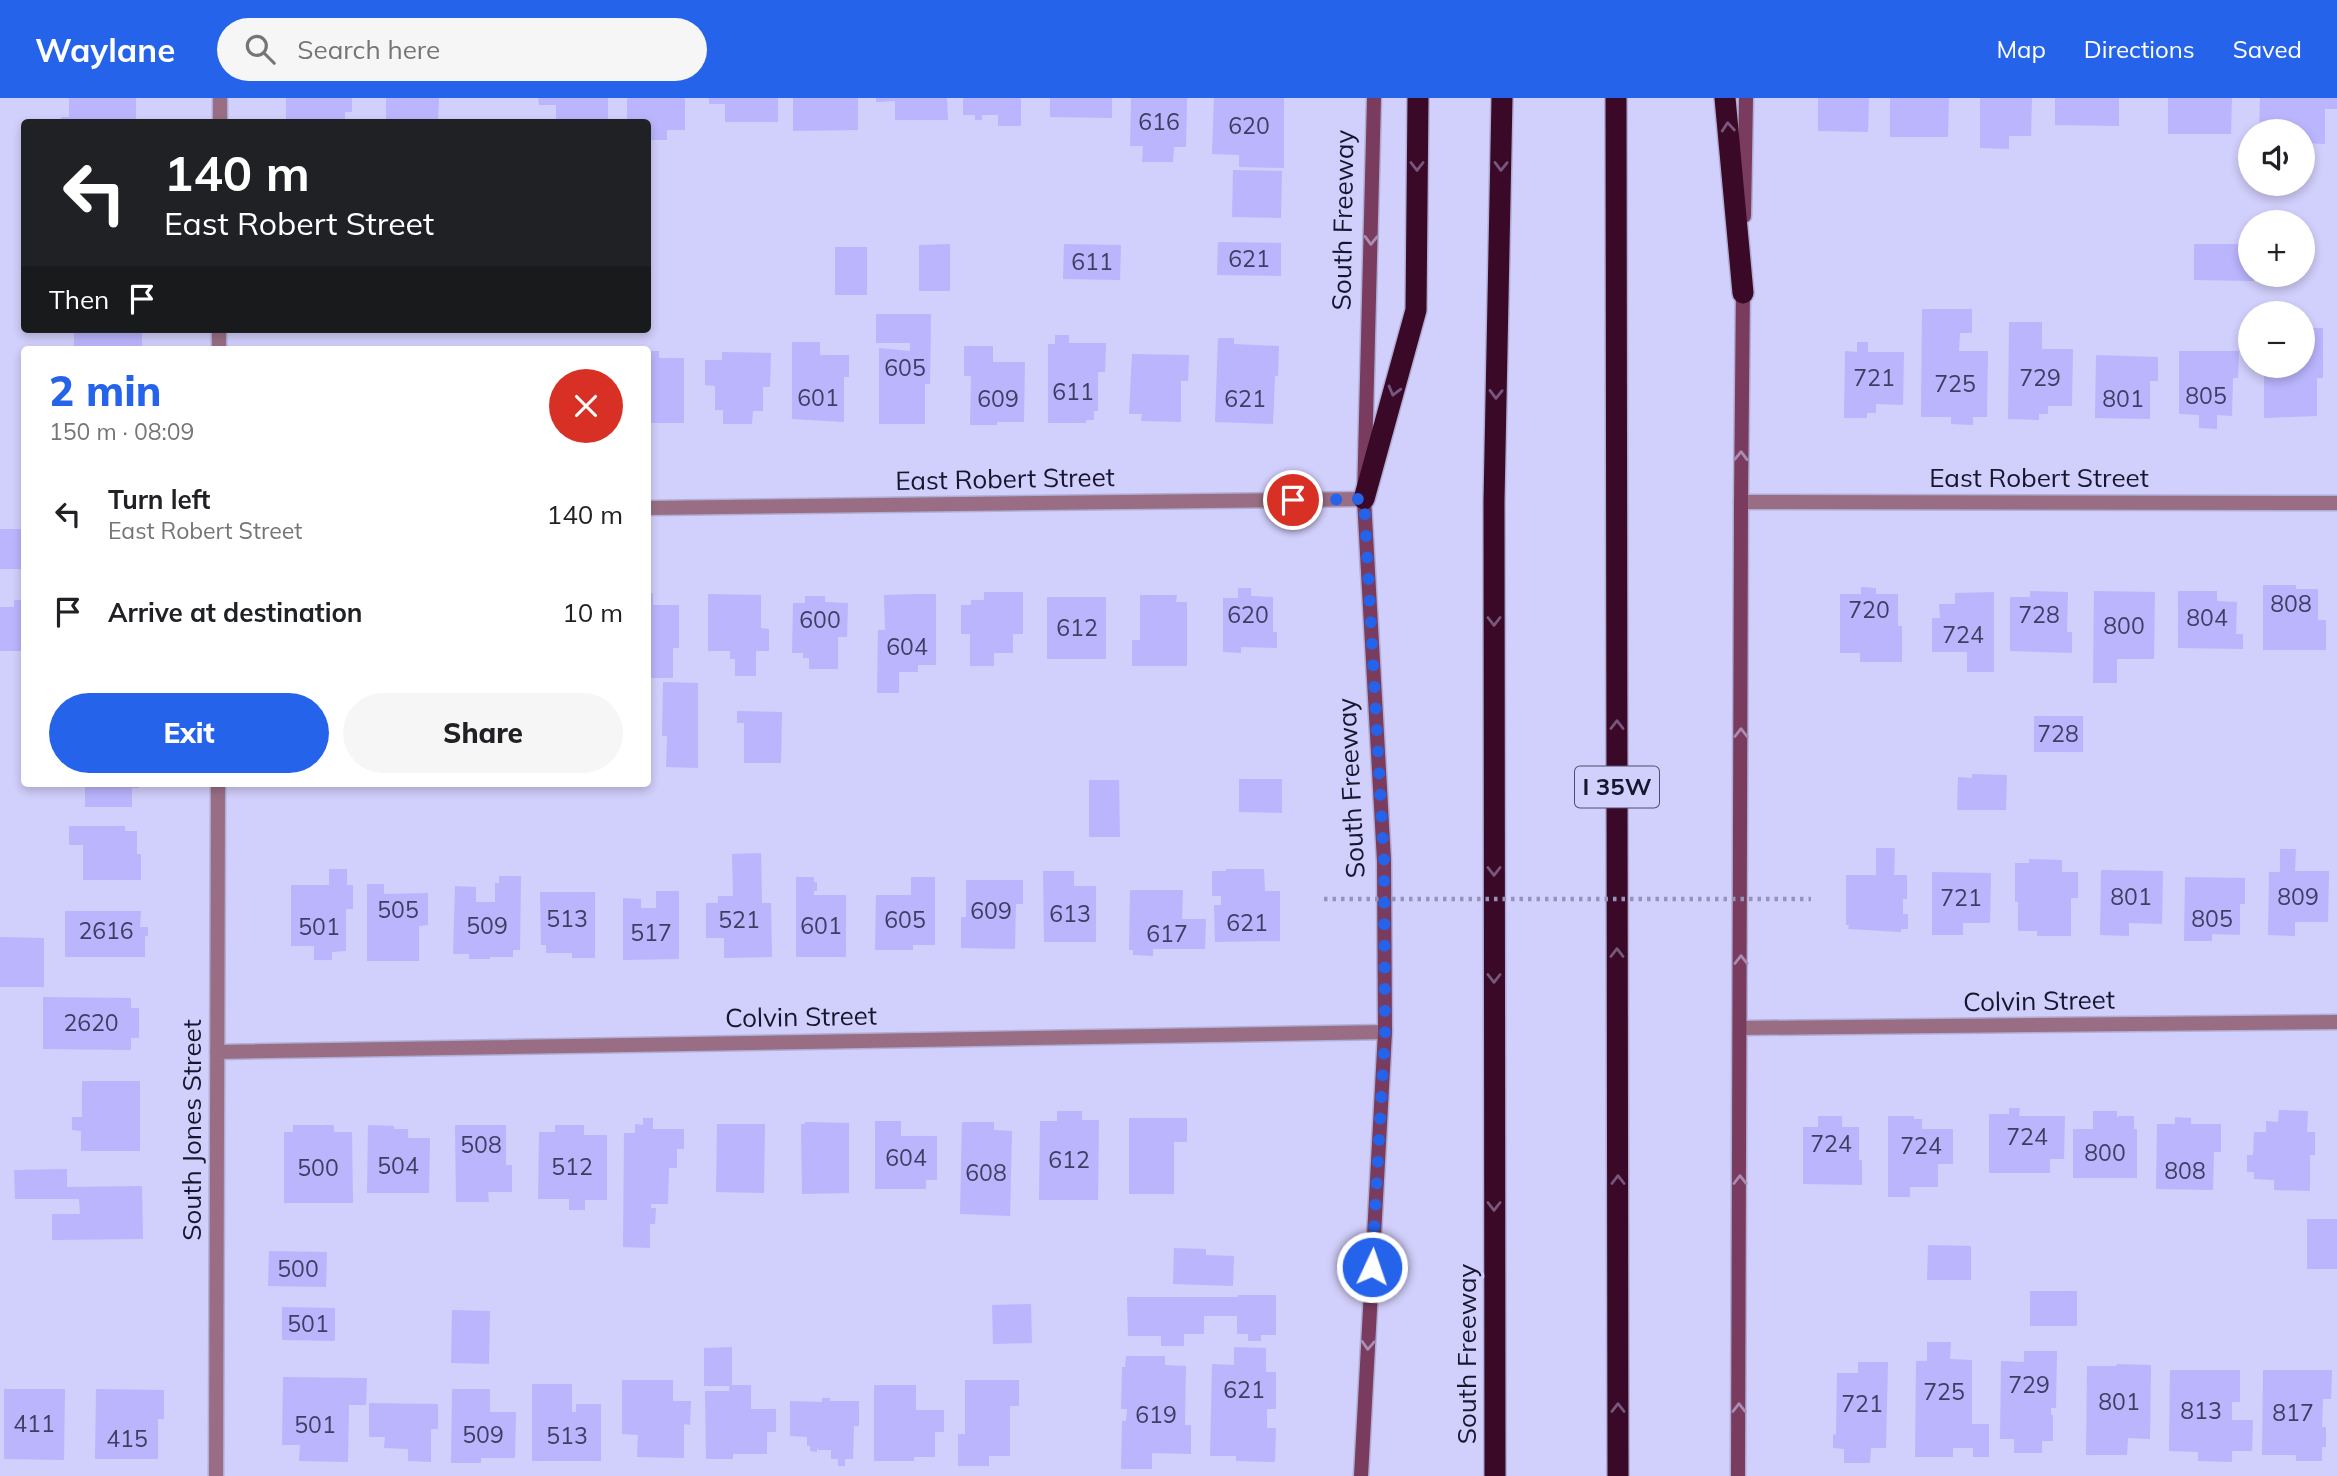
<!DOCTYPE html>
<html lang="en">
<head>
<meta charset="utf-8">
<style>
  :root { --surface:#fff; --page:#f6f6f6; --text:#202124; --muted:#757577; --accent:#2563eb }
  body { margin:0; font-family:Mulish,sans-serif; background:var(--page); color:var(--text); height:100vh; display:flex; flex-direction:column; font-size:26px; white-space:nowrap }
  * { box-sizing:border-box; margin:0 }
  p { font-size:23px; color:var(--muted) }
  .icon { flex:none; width:38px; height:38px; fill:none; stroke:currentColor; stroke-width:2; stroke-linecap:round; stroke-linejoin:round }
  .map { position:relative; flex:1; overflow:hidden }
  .details { position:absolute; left:21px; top:248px; width:630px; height:441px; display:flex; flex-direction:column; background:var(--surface); border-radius:7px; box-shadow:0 4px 10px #0003 }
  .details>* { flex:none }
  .banner { position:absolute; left:21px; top:21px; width:630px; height:214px; border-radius:7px; box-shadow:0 4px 10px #0003; background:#202124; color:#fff; overflow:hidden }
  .controls { position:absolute; left:2238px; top:21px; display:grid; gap:14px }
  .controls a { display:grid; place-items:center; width:77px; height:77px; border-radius:50%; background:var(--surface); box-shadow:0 4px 10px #0003; font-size:35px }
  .pin { position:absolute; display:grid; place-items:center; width:60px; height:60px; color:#fff; margin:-30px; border:4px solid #fff; border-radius:50%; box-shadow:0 2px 7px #0007 }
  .me { position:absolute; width:77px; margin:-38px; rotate:3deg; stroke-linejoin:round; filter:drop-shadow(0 0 5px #0008) }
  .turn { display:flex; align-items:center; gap:24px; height:147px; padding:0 28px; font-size:32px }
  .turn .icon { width:91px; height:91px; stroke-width:2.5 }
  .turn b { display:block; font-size:49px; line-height:60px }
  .then { display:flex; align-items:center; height:66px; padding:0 28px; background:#0003; gap:14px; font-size:26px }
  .round { display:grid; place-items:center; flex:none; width:74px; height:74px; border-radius:37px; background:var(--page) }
  .summary { display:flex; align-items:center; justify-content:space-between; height:119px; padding:0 28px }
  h1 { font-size:42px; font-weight:800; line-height:52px; color:var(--accent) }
  .action { display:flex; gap:14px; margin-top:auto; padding:14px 28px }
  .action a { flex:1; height:80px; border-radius:42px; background:var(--accent); color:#fff; font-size:28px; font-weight:800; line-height:80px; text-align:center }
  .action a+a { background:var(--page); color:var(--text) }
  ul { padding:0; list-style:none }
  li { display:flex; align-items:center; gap:21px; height:98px; padding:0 28px }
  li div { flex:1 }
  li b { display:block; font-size:26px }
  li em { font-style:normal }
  header { display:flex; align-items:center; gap:42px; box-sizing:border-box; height:98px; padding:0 35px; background:var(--accent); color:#fff }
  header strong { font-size:33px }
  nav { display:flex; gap:38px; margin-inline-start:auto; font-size:24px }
  .search { width:490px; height:63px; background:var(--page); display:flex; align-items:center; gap:18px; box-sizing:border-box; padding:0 24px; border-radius:38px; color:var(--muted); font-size:26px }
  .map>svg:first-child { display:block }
  .building { fill:#bab5fd }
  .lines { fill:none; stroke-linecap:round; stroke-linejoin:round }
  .street-casing { stroke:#b0aed6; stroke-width:17 }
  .secondary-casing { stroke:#b0aed6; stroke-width:17 }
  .highway-casing { stroke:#b0aed6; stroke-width:24 }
  .street { stroke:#996e84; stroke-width:14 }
  .secondary { stroke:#793c5e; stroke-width:14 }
  .highway { stroke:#3b0928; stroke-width:21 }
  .path-bridge { stroke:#9593b9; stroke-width:4.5; stroke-dasharray:3.5 5; stroke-linecap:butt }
  .oneway { stroke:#77587c }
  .oneway2 { stroke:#a98db4 }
  .route { stroke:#2563eb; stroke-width:12; stroke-dasharray:0 21.6 }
  .labels { text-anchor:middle; stroke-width:6; stroke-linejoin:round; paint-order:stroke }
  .number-label { font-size:23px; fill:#403d62 }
  .shield { fill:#d1cffb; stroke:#504d6c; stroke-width:2 }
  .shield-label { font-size:24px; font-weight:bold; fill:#18152f }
  .street-label { font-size:26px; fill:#18152f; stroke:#d1cffb }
</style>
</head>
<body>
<header>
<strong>Waylane</strong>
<div class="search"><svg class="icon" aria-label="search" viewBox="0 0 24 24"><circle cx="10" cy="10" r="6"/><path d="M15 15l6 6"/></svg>Search here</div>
<nav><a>Map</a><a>Directions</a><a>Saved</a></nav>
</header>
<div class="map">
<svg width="2337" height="1378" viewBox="0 0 2337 1378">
  <rect width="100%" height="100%" fill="#d1cffb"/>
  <path class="building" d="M69,0H136V24H61V19H69Z
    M286,0H352V14H345V24H286Z
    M386,0H439L438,24H386Z
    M538,0H608V24H556V7H539Z
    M627,0H685V32H667V42H648V24H627Z
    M709,0H778V24H725V6H709Z
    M793,0H858V32L793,33Z
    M876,0H947L948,22H895V3L876,4Z
    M963,0H1021V28H998V17H982V22H975V17H963Z
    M1050,0H1112V20L1050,19Z
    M1131,0H1187L1186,49H1174L1173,64H1142L1143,48H1130Z
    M1214,0H1284V70L1239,69V57L1212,56Z
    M1818,0H1869L1868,34L1818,33Z
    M1890,0H1949L1948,39H1890Z
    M1980,0H2032L2031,38H2009V51L1980,50Z
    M2055,0H2119V28L2055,27Z
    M2168,0H2232L2231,36H2168Z
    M2260,0H2337V11H2325V46L2303,45V33H2259Z
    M1233,72L1282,73L1281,120L1232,119Z
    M1218,144L1281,145V178L1217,177Z
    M950,146V193H919V147Z
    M1064,146L1121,147L1120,182L1063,181Z
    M2194,146H2250V177H2254V183L2194,182Z
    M835,149H867V197H835Z
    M2264,208H2296V215H2264Z
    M1922,211H1972V235H1960L1959,253H1988L1987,319H1973V327L1951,326V319H1921Z
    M876,216H931L930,286H925V326H879V250L910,253V245H876Z
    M2009,224H2042V251H2073L2072,308H2048V316H2039V322L2008,321Z
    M2303,230H2323V280H2317V318L2264,320V268H2303Z
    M74,231H142V252H86L85,248H74Z
    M1055,237H1069V245H1106L1105,274H1098V313H1094V322H1086V325H1048V246H1055Z
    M1218,240H1234V246L1279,248L1278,278H1275L1273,326L1215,324Z
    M792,244H820V257H849V279H844V324L792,321Z
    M1857,244H1868V254H1904L1903,307L1876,306V315H1867V320H1844L1845,253L1857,254Z
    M390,248H435V252H389Z
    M964,248H993V264H1025L1024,324H997V327H970L971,278H964Z
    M648,253H659V260H684V325H651V321H648Z
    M2179,253H2239L2238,280H2233L2232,318L2217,317V331L2199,330V317L2179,316Z
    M722,254L771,255L770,289H763V313H753L752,326H723V312H715V288L705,287V262H722Z
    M1132,256L1189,257L1188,283H1181V324L1141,323L1142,316H1129Z
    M2096,257L2158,259V283H2150V321L2095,320Z
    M0,431H24V471H0Z
    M2263,487H2296V491H2318V522H2326V552H2263Z
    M1861,489L1876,490V496H1898V528H1902V564H1860V555H1840V496H1861Z
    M1238,490H1251V498L1273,499V534H1277V550L1241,549V555L1223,554V500H1238Z
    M2030,493L2068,494L2067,534H2072V555L2010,553V499H2030Z
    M2094,493L2155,494L2154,561H2117V585H2093Z
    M2178,493H2217V503L2237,504L2236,536H2243V551L2178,550Z
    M984,494H1023V536H1013V555H994V568H970V536H961V507H971V502H984Z
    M1994,494V574H1967V554H1932V520H1940L1939,506H1955V495Z
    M648,495H653V507H679V550H673V580H648Z
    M708,496L761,497V530L769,531V553H756V578H735V561H730V553H708Z
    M916,496H936V567H918V574H899V595H877L878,532H885L884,497Z
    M1140,497H1177L1176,504H1187V568H1132V542H1140Z
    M805,498H825V504L848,505L847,539H838V571H809V560H803V555H792L793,505H805Z
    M1047,499H1106V561H1047Z
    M14,502H24V553H0V509H14Z
    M663,584L698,585V670L666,669L667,638H662Z
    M737,613L782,614L781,665H744V625H737Z
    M2034,618H2083V654H2034Z
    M1972,676L2007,677L2006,712H1957L1958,679L1972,680Z
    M1239,681H1282V715L1239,714Z
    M1089,682H1119L1120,739H1089Z
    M85,686H139V690H132V709H85Z
    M69,728H125V733H137V756H141V782H83V747H69Z
    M1876,750H1895L1894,777H1907V801H1903V816H1908V831H1901V834L1848,831L1849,827H1846V777H1876Z
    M2280,751H2296L2295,773H2329L2328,824H2295V838L2268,837L2269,774H2280Z
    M761,755L762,805H771L772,859L724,860V840H706V805H718V798H733L732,756Z
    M2029,761L2062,762V774H2078V800H2071V838H2037V833H2018V804H2015V765H2029Z
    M329,771H347V787H353V811H346V853L332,854V862H314V848H291V787H329Z
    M1226,771H1264L1265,793H1280V843L1215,844L1214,807H1221V798H1212V773H1226Z
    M2101,772L2163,773L2162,826L2129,825V838L2100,837Z
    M1043,773H1074V788H1096V844H1044Z
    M1932,774L1991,775L1990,825H1963V837H1932Z
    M499,778H521L520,852H513V859H490V861H469V856H453L455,788L476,789V804H495V785H499Z
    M796,779H814V784H817V793H814V797H846V859H796Z
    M911,779H935V847H913V852H875L876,797H911Z
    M2185,779L2245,780V806H2240V837L2212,836V843H2184Z
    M966,782H1023V806H1016L1015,851L961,850V819H966Z
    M367,786H384V796L428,795V827L419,828V863H367Z
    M1130,792H1183L1182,821H1206L1205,851H1153V858L1133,857V852H1129Z
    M656,793H679V861L623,862V800L641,801V810H656Z
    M540,794H595V860H572V855H546V847H541Z
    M65,813H141L140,829H148V838H145V859H65Z
    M0,839L44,840V889H0Z
    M43,899L131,900V910H139V940H131V952L43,951Z
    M82,983H140V1053H81V1033L72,1032V1019H82Z
    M2009,1010H2020L2019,1018H2065L2064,1061H2050V1075H1989V1016H2009Z
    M2279,1012L2308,1013L2307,1034H2315V1057H2310V1093L2274,1092V1082L2254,1081V1074H2247V1057H2253L2254,1034H2266V1023L2278,1024Z
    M1057,1013H1082V1022H1099L1098,1102H1039L1040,1023H1057Z
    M2093,1013H2117V1020L2119,1018H2134V1031H2137V1080H2073V1031H2093Z
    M1818,1018H1842V1029H1859V1062H1862V1087L1803,1086V1029H1818Z
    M1888,1018H1914V1021H1922V1031H1953V1066H1938V1089H1910V1099H1888Z
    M2175,1019L2191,1020V1026H2221V1054H2214L2213,1092L2156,1091L2157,1026H2175Z
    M643,1020H653V1031H684V1051H677V1070H669L668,1106H651V1110H656L655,1126H650V1150L623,1149L624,1035H635V1026L643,1027Z
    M1129,1020H1187V1044H1174V1096H1129Z
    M875,1023H901V1038H937V1082H926V1091H875Z
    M805,1024L849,1025V1095L802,1096L801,1026H805Z
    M962,1024H994V1032L1012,1033L1010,1118L960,1116Z
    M717,1026H765L764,1095L716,1094Z
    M293,1027H334V1034H352L353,1105H284V1034H293Z
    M368,1027L394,1028V1031H408V1040H395H430L429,1095H367Z
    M455,1027H506V1067H512V1094H488L489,1104H456Z
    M555,1027H584V1037H607V1102H585V1112H569V1101H538L539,1034H555Z
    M67,1071V1089L142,1088L143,1141L52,1142V1116H80L79,1101H15L14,1072Z
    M2307,1121H2337V1171H2307Z
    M1928,1147L1971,1148V1182H1927Z
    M1174,1150L1206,1151V1157L1234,1158L1233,1188L1173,1186Z
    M269,1153L327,1154L326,1189L268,1188Z
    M2030,1193H2077V1228H2030Z
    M1238,1197H1276V1237H1261V1243H1248V1236H1237V1218H1204V1236H1184V1248H1161V1238H1128L1127,1199H1238Z
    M1031,1206L1032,1245L993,1246L992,1207Z
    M282,1209L335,1210V1243L282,1242Z
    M452,1212L490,1213L489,1266L451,1265Z
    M1927,1244H1951L1950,1261L1972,1262V1326H1989V1359H1973V1350H1953V1359H1915L1916,1263H1927Z
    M732,1249V1287H751V1311H776V1334H767V1356H733V1361H706L705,1293H729V1288H704V1250Z
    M1234,1249L1266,1250V1274H1276V1311H1267V1330H1276L1275,1364L1236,1363V1358H1210L1212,1266L1234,1267Z
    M2024,1253H2057L2056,1310H2051V1317H2053V1343H2042V1355H2014V1341H2000L2001,1263L2024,1264Z
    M1126,1258H1165V1267L1186,1268L1185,1327H1191V1356L1152,1355V1371H1121L1122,1323H1126L1127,1311H1121L1122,1269H1125Z
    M1858,1264H1888L1886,1350H1871L1870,1365H1844V1351L1833,1350V1336L1836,1337L1837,1275H1858Z
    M2117,1266L2151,1267L2150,1341L2128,1340L2127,1357H2086L2087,1268H2116Z
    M2170,1272H2240V1304H2232V1322H2253L2252,1353H2232V1364L2198,1363V1354L2169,1353Z
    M2263,1272H2332L2331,1301H2323L2322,1329H2326V1349H2322V1363H2296V1357H2262Z
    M283,1279L367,1280L366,1307H349L348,1364L299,1363L300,1347H282Z
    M622,1282H673V1303H691L690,1327L684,1326V1360L637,1359L638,1337L622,1336Z
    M965,1282H1019V1308H1010V1358H989V1368H958V1336H965Z
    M532,1286H572V1314H576V1306H601V1363H532Z
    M874,1287H916V1312H944V1334H935V1359H914V1363H874Z
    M4,1291H65L64,1362L4,1361Z
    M96,1291L164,1292V1321H158V1361H95Z
    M452,1291H490V1314H516L515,1360H481V1365H451Z
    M822,1300H830V1303H859V1328H854L853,1361H845V1368H838V1361H831V1352H818L817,1348V1354L810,1353V1348H807V1339L790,1338V1303L822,1304Z
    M369,1305L438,1306V1331H431V1364L408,1363V1351L384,1350L385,1339H369Z"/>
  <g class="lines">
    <g class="street-casing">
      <path id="street" d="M220,24V0
        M219,252V231
        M1741,404L2337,405
        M648,410L1364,401
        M1741,930L2337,924
        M217,954L1385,934
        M216,1378L218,686"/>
    </g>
    <g class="secondary-casing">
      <path id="secondary" d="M1744,118L1746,0
        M1361,1378L1385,934L1384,763L1364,401L1374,0
        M1738,1378L1741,404L1743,187"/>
    </g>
    <g class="highway-casing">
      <path id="highway" d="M1616,0L1618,1378
        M1725,0L1743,195
        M1364,401L1416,212L1418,0
        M1495,1378L1494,403L1502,0"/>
    </g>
    <use href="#street" class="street"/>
    <use href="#secondary" class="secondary"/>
    <use href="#highway" class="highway"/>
    <path class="path-bridge" d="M1324,801H1811"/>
  </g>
  <defs><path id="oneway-chevron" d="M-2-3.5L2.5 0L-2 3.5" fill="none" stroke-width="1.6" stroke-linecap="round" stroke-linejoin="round" transform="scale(1.75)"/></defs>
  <g class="oneway">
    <use href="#oneway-chevron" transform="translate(1728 29) rotate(-95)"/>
    <use href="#oneway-chevron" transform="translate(1417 68) rotate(90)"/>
    <use href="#oneway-chevron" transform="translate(1501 68) rotate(91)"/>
    <use href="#oneway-chevron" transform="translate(1394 293) rotate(105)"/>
    <use href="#oneway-chevron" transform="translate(1496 296) rotate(91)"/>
    <use href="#oneway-chevron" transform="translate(1494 523) rotate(90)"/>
    <use href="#oneway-chevron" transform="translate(1617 627) rotate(-90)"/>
    <use href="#oneway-chevron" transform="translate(1494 773) rotate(90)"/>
    <use href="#oneway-chevron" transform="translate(1617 855) rotate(-90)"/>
    <use href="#oneway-chevron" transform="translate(1494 880) rotate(90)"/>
    <use href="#oneway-chevron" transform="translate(1618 1082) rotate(-90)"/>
    <use href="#oneway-chevron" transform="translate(1494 1108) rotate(90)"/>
    <use href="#oneway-chevron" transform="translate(1618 1310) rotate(-90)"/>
  </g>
  <g class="oneway2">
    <use href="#oneway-chevron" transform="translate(1371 142) rotate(91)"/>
    <use href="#oneway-chevron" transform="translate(1741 358) rotate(-89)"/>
    <use href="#oneway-chevron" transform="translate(1741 635) rotate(-90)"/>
    <use href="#oneway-chevron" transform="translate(1741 862) rotate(-90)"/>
    <use href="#oneway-chevron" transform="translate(1740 1082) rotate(-90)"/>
    <use href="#oneway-chevron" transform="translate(1368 1247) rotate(93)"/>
    <use href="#oneway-chevron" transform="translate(1739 1310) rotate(-90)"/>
  </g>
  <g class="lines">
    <path class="route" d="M1293,402L1364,401L1384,763L1385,934L1372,1169"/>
  </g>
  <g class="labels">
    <g class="number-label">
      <text x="1159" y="32">616</text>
      <text x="1249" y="36">620</text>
      <text x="1249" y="169">621</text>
      <text x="1092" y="172">611</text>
      <text x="905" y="278">605</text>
      <text x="1874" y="288">721</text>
      <text x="2040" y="288">729</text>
      <text x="1955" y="294">725</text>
      <text x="1073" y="302">611</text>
      <text x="2206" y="306">805</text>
      <text x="818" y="308">601</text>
      <text x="998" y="309">609</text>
      <text x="1245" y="309">621</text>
      <text x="2123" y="309">801</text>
      <text x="2291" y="514">808</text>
      <text x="1869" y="520">720</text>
      <text x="1248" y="525">620</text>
      <text x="2039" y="525">728</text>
      <text x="2207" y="528">804</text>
      <text x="820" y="530">600</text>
      <text x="2124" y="536">800</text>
      <text x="1077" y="538">612</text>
      <text x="1963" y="545">724</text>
      <text x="907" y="557">604</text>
      <text x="2058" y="644">728</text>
      <text x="2131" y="807">801</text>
      <text x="2298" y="807">809</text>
      <text x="1961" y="808">721</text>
      <text x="398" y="820">505</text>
      <text x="991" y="821">609</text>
      <text x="1070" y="824">613</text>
      <text x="567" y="829">513</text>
      <text x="2212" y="829">805</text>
      <text x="739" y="830">521</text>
      <text x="905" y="830">605</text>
      <text x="1247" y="833">621</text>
      <text x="487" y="836">509</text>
      <text x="821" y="836">601</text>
      <text x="319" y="837">501</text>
      <text x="106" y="841">2616</text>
      <text x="651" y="843">517</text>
      <text x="1167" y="844">617</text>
      <text x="91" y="933">2620</text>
      <text x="2027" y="1047">724</text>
      <text x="1831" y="1054">724</text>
      <text x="481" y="1055">508</text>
      <text x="1921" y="1056">724</text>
      <text x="2105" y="1063">800</text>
      <text x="906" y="1068">604</text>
      <text x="1069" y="1070">612</text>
      <text x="398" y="1076">504</text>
      <text x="572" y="1077">512</text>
      <text x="318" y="1078">500</text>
      <text x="2185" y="1081">808</text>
      <text x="986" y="1083">608</text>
      <text x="298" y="1179">500</text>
      <text x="308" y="1234">501</text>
      <text x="2029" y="1295">729</text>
      <text x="1244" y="1300">621</text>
      <text x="1944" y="1302">725</text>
      <text x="2119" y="1312">801</text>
      <text x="1862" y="1314">721</text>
      <text x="2201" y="1321">813</text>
      <text x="2293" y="1323">817</text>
      <text x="1156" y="1325">619</text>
      <text x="34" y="1334">411</text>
      <text x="315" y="1335">501</text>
      <text x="483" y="1345">509</text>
      <text x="567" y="1346">513</text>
      <text x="127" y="1349">415</text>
    </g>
    <rect class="shield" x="1575" y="668.5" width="84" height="41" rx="5"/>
    <g class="shield-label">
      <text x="1617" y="697">I 35W</text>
    </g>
    <g class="street-label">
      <text transform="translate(1343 122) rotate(-89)" y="9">South Freeway</text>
      <text x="2039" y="389">East Robert Street</text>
      <text transform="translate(1005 381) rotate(-1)" y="9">East Robert Street</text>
      <text transform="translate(1351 690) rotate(-93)" y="9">South Freeway</text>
      <text transform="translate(2039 903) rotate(-1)" y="9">Colvin Street</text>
      <text transform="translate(801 919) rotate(-1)" y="9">Colvin Street</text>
      <text transform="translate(192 1032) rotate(-90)" y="9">South Jones Street</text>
      <text transform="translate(1467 1256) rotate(-90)" y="9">South Freeway</text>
    </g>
  </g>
</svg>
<div class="controls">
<a><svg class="icon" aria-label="sound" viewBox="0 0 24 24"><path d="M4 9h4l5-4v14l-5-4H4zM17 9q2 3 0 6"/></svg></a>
<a>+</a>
<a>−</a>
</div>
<div class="pin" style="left:1293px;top:402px;background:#d93025"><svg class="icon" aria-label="arrive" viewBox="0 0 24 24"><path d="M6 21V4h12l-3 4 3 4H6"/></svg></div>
<svg class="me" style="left:1372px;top:1169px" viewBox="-20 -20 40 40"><circle r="17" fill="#2563eb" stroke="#fff" stroke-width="3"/><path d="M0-11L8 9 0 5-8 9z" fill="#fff"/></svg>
<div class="banner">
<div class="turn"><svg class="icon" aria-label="left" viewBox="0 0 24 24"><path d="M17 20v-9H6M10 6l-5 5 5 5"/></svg><div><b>140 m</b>East Robert Street</div></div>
<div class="then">Then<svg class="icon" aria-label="arrive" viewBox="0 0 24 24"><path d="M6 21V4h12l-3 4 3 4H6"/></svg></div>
</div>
<section class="details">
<div class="summary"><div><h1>2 min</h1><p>150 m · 08:09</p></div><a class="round" style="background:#d93025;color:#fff"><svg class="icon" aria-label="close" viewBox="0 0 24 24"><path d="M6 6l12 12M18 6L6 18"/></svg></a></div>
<ul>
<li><svg class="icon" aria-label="left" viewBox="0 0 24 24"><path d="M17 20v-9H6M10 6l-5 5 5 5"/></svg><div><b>Turn left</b><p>East Robert Street</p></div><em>140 m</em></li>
<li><svg class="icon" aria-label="arrive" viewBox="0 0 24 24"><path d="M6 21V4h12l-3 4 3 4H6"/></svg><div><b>Arrive at destination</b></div><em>10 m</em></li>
</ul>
<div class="action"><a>Exit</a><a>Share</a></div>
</section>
</div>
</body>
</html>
